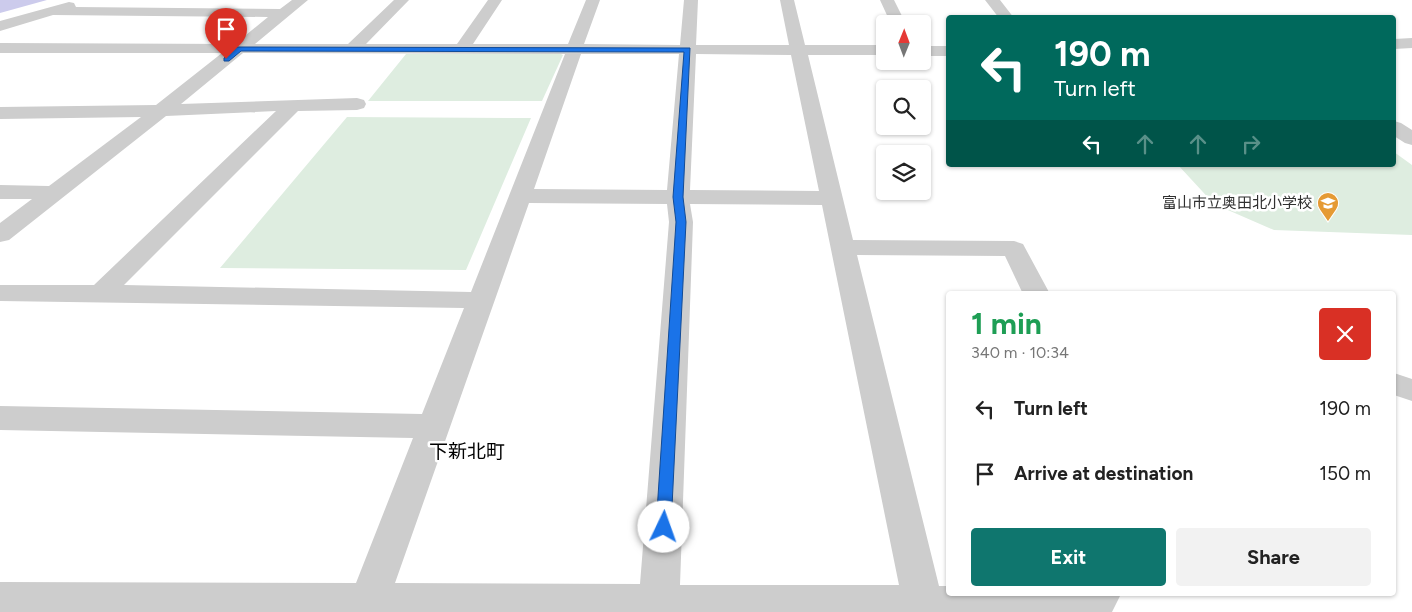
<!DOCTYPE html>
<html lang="en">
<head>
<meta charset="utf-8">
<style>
  :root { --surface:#fff; --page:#f2f2f2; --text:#222; --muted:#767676; --accent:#0f766e }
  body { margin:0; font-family:Figtree,"Noto Sans JP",sans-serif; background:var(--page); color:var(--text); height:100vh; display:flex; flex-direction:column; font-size:19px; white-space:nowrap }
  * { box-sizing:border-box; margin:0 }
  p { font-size:16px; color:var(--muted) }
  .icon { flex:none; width:28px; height:28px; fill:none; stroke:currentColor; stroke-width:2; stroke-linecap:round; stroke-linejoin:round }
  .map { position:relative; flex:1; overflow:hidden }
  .drawer { position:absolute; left:946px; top:291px; width:450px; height:305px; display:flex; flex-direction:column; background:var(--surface); border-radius:5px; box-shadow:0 1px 4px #0004 }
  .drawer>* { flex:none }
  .hud { position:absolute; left:946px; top:15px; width:450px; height:152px; border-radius:5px; box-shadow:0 1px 4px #0004; background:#00695c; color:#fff; overflow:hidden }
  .needle { width:32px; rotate:1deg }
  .buttons { position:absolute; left:876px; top:15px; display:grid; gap:10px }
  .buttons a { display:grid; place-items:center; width:55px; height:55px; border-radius:5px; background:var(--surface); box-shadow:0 1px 4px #0004; font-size:25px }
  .pin { position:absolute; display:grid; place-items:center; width:42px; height:42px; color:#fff; margin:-51px -21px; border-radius:50% 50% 50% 0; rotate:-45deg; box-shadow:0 0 5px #0007 }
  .pin .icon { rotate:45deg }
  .me { position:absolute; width:55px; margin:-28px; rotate:3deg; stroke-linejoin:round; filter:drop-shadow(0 0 4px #0008) }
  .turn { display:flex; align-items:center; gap:18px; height:105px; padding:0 25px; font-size:22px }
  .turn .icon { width:65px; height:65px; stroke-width:2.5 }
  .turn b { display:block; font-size:35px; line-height:42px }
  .lanes { display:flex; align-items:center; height:48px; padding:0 25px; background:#0003; justify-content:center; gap:25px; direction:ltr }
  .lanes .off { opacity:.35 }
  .round { display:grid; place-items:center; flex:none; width:52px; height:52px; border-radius:5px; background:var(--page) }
  .headline { display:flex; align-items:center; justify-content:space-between; height:85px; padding:0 25px }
  h1 { font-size:30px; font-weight:700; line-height:38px; color:#1e9e55 }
  .button { display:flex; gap:10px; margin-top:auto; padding:10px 25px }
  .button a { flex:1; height:58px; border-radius:5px; background:var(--accent); color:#fff; font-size:20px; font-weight:700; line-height:58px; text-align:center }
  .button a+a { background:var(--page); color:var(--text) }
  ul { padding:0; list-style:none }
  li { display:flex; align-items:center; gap:15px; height:65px; padding:0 25px }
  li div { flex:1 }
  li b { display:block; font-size:19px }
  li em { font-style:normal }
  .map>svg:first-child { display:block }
  .green { fill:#deede0 }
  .water { fill:#cccbec }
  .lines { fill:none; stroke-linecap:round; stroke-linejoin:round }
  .minor { fill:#cdcdcd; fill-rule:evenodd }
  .route { fill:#1a73e8; stroke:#114b97 }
  .labels { text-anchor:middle; stroke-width:5; stroke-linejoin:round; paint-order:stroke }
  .poi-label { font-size:15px; fill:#303030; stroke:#fff; text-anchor:end }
  .near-neighbourhood-label { font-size:19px; fill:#000; stroke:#fff }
</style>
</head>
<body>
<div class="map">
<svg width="1412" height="612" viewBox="0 0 1412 612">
  <rect width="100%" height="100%" fill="#fff"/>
  <path class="green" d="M559,53L563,55L542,101H368L406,54Z
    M347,117L531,118L466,270L220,268Z
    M1394,152L1412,165V235L1274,230L1214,204L1178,165H1394Z"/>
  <path class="water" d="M0,0H47L0,13Z"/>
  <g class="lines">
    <path class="minor" d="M292,0H308L255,44H348L394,0H409L366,44H457L488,0H502L473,44H568L586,0H600L584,44L680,45L684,0H698L696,45H789L780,0H794L805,45H885V55H808L853,240L1014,241L1023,244L1050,294H1023L1005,256L857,255L939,586H949V594H1121L1112,612H0V582L356,583L413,438L0,430V406L422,414L464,308L0,301V285H94L276,111L166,116L9,240L0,242V223L32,199H0V185L49,186L141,117L0,119V107L156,105L222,53H0V43L235,44L268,17L53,15L0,31V21L69,2L74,3L76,7L280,9ZM243,53L565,54L471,292L124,285L298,111L357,110L364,108L366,104L364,100L357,98L181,104ZM581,54H679L667,190L534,189ZM696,54L791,55L819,191L690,190ZM529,203L667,204L669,222L640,584L395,583ZM690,204L822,205L899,585H680L693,222Z
      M880,0H894L906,24H891Z
      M985,0H1000L1014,18H999Z
      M1412,38V48L1394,49V39Z
      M922,46H949V56H922Z
      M1394,121L1401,123L1412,130V145L1405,143L1394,136Z
      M1394,373L1412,379V401L1394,395Z"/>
  </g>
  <path class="route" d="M237,47L690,48L683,197L686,222L671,527L669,532L664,534L658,532L656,527L676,222L673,197L684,52L241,51L229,61H224V58Z"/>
  <defs>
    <g id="school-pin" transform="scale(1.125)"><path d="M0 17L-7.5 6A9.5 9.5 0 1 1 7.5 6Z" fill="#e59a34" stroke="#fff"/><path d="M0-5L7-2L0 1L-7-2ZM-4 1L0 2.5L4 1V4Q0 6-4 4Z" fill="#fff"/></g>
  </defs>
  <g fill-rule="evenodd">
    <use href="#school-pin" x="1328" y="203"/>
  </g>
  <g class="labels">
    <g class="poi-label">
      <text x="1312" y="208">富山市立奥田北小学校</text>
    </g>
    <g class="near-neighbourhood-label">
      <text x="467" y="458">下新北町</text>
    </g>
  </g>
</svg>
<div class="buttons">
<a><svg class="needle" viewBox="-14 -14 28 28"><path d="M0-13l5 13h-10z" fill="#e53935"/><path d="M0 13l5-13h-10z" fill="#767676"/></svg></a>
<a><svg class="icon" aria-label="search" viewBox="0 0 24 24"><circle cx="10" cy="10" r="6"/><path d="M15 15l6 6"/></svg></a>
<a><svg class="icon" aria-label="layers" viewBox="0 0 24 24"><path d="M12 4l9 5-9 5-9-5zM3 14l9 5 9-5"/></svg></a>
</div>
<div class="pin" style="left:226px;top:59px;background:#d93025"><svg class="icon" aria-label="arrive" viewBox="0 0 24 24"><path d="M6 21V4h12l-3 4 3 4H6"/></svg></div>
<svg class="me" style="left:664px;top:527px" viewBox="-20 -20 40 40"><circle r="19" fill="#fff"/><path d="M0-13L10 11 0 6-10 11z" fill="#1a73e8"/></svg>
<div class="hud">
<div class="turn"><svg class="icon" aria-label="left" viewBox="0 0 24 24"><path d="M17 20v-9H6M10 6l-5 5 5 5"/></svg><div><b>190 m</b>Turn left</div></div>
<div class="lanes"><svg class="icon" aria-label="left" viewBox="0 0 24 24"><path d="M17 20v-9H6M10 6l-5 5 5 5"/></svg><svg class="icon off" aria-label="ahead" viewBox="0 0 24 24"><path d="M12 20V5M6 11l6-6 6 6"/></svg><svg class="icon off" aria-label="ahead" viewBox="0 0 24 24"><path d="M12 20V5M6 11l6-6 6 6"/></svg><svg class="icon off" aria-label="right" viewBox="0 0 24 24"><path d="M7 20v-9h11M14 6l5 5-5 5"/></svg></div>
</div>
<section class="drawer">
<div class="headline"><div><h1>1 min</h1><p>340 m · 10:34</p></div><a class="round" style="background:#d93025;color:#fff"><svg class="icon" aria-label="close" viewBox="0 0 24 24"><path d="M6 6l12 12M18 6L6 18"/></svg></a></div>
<ul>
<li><svg class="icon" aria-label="left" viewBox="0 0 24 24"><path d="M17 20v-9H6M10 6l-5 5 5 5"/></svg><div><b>Turn left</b></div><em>190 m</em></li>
<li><svg class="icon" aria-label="arrive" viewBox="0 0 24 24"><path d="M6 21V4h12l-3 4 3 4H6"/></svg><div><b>Arrive at destination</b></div><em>150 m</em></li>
</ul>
<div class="button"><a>Exit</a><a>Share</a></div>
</section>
</div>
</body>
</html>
